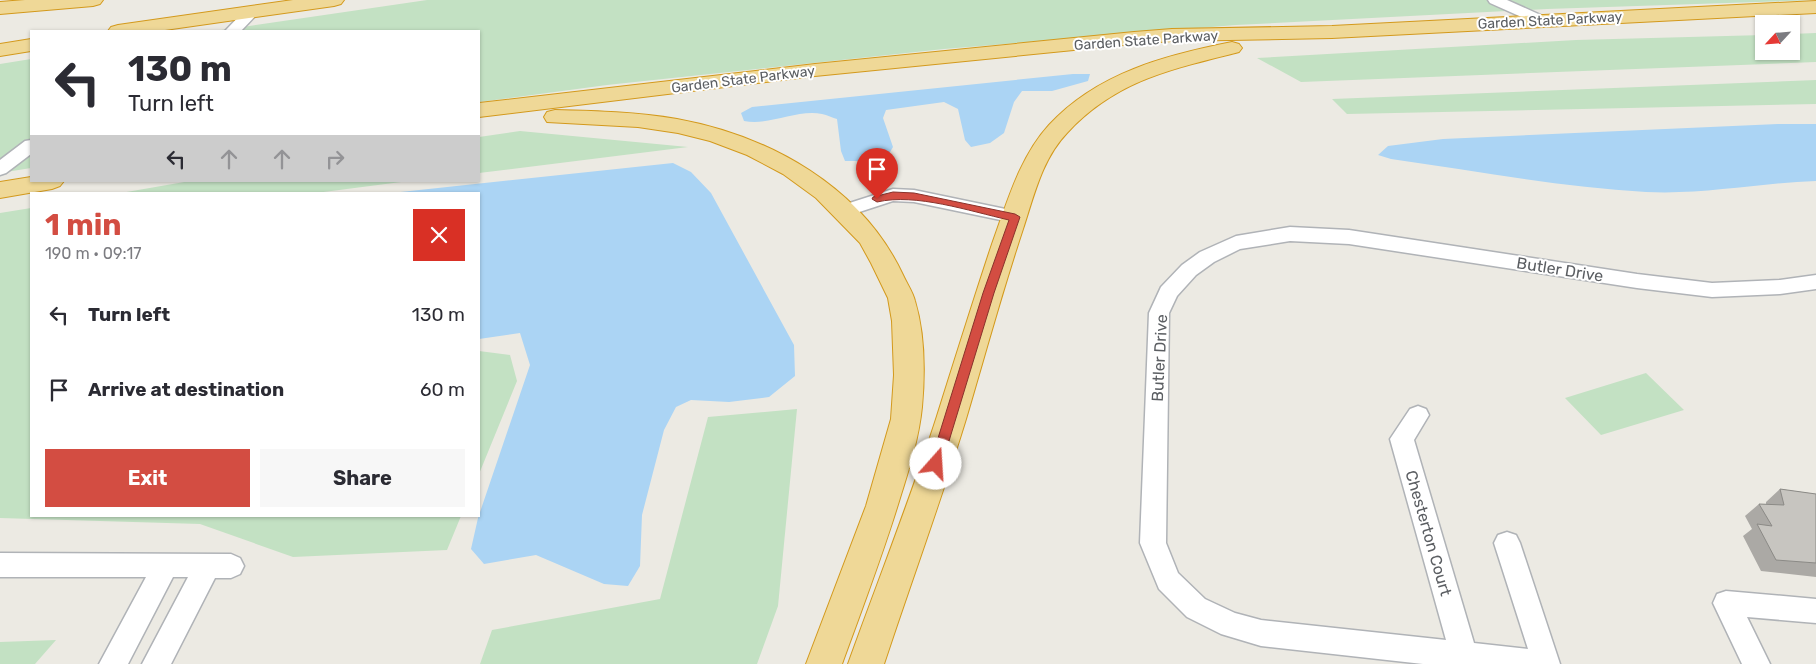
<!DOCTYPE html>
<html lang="en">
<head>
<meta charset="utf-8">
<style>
  :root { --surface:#fff; --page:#f7f7f7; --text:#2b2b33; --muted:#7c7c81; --accent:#d34d42 }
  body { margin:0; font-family:Rubik,sans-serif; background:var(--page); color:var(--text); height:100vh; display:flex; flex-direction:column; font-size:19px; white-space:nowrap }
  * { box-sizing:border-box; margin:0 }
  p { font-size:16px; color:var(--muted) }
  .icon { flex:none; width:28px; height:28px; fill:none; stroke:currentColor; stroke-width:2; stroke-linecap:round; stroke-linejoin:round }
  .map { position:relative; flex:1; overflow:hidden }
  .panel { position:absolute; left:30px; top:192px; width:450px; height:325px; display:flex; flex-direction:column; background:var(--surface); border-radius:0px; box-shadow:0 1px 4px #0004 }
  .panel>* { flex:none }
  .guide { position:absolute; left:30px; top:30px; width:450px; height:152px; border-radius:0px; box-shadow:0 1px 4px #0004; background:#fff; color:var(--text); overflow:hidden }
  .needle { width:32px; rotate:244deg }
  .controls { position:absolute; left:1755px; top:15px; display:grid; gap:10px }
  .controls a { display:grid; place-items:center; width:45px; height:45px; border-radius:0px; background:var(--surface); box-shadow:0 1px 4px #0004; font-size:25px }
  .pin { position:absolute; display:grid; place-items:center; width:42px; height:42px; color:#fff; margin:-51px -21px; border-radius:50% 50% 50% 0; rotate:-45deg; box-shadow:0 0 5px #0007 }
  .pin .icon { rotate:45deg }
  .me { position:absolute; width:55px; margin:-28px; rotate:19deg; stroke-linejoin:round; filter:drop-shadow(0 0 4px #0008) }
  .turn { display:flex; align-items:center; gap:18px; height:105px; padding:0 15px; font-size:22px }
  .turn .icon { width:65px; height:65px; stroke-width:2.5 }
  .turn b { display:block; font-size:35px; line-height:42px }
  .lanes { display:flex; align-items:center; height:48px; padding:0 15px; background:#0003; justify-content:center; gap:25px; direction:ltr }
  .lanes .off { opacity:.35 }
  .round { display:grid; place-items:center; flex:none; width:52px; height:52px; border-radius:0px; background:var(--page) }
  .headline { display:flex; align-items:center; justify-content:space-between; height:85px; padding:0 15px }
  h1 { font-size:30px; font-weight:700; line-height:38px; color:var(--accent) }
  .action { display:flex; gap:10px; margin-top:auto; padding:10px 15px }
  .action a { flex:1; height:58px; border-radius:0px; background:var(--accent); color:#fff; font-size:20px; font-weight:700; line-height:58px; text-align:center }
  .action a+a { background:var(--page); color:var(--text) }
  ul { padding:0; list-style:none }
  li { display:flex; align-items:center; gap:15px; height:75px; padding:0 15px }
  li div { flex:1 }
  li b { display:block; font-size:19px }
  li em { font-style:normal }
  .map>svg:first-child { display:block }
  .green { fill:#c3e1c3 }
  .water { fill:#abd4f4 }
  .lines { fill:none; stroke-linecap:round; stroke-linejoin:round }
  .minor-casing { stroke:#b0b3b7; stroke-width:3 }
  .highway-casing { stroke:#d3991c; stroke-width:2 }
  .minor { fill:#fff; fill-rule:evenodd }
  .highway { fill:#efd897; fill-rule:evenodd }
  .wall { fill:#aba9a5 }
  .building { fill:#c7c5c0; stroke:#8b8a86 }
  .route { fill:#d34d42; stroke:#89322b }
  .labels { text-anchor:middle; stroke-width:4; stroke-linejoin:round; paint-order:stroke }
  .far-street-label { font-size:14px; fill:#5b5e62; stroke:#fff }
  .street-label { font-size:16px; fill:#5b5e62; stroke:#fff }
</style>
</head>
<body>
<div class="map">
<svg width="1816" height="664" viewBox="0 0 1816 664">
  <rect width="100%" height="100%" fill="#eceae3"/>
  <path class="green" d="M427,0H1816L1547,9L1236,25L944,49L607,85L479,102V31H214Z
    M1816,33V62L1301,82L1257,58L1576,40L1764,35V51H1791V34Z
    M31,59V168L0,173V64Z
    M1816,80V104L1347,114L1332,99Z
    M520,131L688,147L479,173V137Z
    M190,181H409L308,194H115Z
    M31,208V516H461L447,550L293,557L200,524L0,518V213Z
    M479,351L510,355L517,381L479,474Z
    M1646,373L1684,410L1601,435L1565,398Z
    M797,409L778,606L757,664H480L492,630L660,599L708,417Z
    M56,640L35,664H0V642Z"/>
  <path class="water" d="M1073,74H1090L1088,81L1052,91H1022L1014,102L1004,133L990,143L971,147L965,140L958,109L944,102L886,110L883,118L893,147L887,157L872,161H845L841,151L837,119C833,118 827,115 822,114C797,109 770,126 744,121L741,113L752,107Z
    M1778,124H1816V181C1759,183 1703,195 1646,192C1561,187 1476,171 1391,159L1378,155L1388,146L1443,139Z
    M673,163L691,172L711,193L794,345L795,376L769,397L729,402L691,400L676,407L664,430L642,515L640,566L628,586L604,584L536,555L484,564L471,549L478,518L530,365L520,333L479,339V194H382Z"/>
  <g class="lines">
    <g class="minor-casing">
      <path id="minor" d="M1488,0H1507L1545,17L1548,20L1545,23H1535L1490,3Z
        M251,7L256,9L259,12L241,31H225L246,9Z
        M31,140V154L6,173L0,175V160L25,141Z
        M893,189L914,190L1015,211L1022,213L1025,217L1022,221L1015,223L914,202L893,201L844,217L837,215L835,211L837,207Z
        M1290,227L1349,230L1637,274L1712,283L1780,280L1816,275V289L1780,294L1712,297L1637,288L1349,244L1290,241L1240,249L1214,262L1196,275L1177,296L1169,313L1166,543L1178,573L1205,599L1235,613L1261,620L1446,640L1390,439L1410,409L1418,406L1426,409L1429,415L1414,440L1474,643L1528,649L1494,543L1498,535L1507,532L1516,535L1520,543L1560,664H1423L1261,646L1221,634L1187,617L1159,589L1140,543L1149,313L1161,287L1182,265L1200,252L1236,236Z
        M0,553L231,554L240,558L244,566L240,574L231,578H215L171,664H142L188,577H173L128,664H99L146,577H0Z
        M1726,591L1816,599V623L1747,617L1770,664H1742L1713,603L1717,594Z"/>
    </g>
    <g class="highway-casing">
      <path id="highway" d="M25,0H103L100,4L93,6L0,14V2Z
        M293,0H344L341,4L334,6L158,31H108L111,27L118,25Z
        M1816,1V13L1332,38L1172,41L1134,44L815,76L479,117V103L815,64L1134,32L1172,29L1332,26Z
        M31,39V51L0,56V44Z
        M1232,42L1239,44L1242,48L1239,52C1172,69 1116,80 1067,133C1042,159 1034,196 1023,229C1002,292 985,355 966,419C941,501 911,582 884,664H848C878,581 910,500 937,416C955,359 973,301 992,244C1007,203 1019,158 1049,125C1097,73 1166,55 1232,42Z
        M555,110C596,111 637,112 677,119C770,136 862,187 903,275C907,284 913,292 915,301C925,334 925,374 922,407C919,438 909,469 900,498C883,554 862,609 842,664H806L866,506L891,419L894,375L892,321L888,298L871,263L860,243L816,198L783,174L747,155L710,141L678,133L638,127L547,122L544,117L547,112Z
        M31,177V181H64L60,186L52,189L0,198V182Z"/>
    </g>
    <use href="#minor" class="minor"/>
    <use href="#highway" class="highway"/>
  </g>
  <path class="wall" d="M1780,489L1816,494V577L1761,571L1743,536L1752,529L1745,516L1759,504H1766V502Z"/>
  <path class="building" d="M1780,489L1816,494V563L1776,560L1757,524L1772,526L1759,504L1784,505Z"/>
  <path class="route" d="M893,192L914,193L1015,214L1020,217L994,293L942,464L941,468L936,469L931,468L930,464L983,293L1009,220C969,211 916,193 877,202L872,199L873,197Z"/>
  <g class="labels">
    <g class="far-street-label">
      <text transform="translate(1550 20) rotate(-3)" y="5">Garden State Parkway</text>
      <text transform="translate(1146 40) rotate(-4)" y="5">Garden State Parkway</text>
      <text transform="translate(743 79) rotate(-7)" y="5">Garden State Parkway</text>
    </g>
    <g class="street-label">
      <text transform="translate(1560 269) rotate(9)" y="6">Butler Drive</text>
      <text transform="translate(1159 358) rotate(-87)" y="6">Butler Drive</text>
      <text transform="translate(1429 533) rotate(74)" y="6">Chesterton Court</text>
    </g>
  </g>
</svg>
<div class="controls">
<a><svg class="needle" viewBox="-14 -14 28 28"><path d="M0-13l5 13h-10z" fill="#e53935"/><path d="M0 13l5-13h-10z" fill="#7c7c81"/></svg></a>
</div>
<div class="pin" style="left:877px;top:199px;background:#d93025"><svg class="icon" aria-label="arrive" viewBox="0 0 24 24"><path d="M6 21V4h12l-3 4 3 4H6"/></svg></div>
<svg class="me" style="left:936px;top:464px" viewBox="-20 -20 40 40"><circle r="19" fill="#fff"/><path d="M0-13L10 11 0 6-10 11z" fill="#d34d42"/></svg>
<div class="guide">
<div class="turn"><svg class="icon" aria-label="left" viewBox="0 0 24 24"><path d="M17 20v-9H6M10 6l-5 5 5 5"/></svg><div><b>130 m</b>Turn left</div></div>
<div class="lanes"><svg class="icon" aria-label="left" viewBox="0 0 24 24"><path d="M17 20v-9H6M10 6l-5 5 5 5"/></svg><svg class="icon off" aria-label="ahead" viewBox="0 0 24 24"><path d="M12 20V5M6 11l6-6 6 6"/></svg><svg class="icon off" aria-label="ahead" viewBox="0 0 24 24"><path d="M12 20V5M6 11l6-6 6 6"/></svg><svg class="icon off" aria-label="right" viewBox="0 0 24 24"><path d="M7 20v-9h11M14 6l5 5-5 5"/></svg></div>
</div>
<section class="panel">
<div class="headline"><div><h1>1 min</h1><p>190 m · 09:17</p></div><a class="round" style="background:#d93025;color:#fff"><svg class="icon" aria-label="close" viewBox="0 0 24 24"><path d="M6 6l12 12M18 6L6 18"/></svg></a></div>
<ul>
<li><svg class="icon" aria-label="left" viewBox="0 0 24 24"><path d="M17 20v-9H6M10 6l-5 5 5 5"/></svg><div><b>Turn left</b></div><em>130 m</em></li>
<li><svg class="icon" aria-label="arrive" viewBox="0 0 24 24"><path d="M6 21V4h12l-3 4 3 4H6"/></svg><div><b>Arrive at destination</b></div><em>60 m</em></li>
</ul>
<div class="action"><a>Exit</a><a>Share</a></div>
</section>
</div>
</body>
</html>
